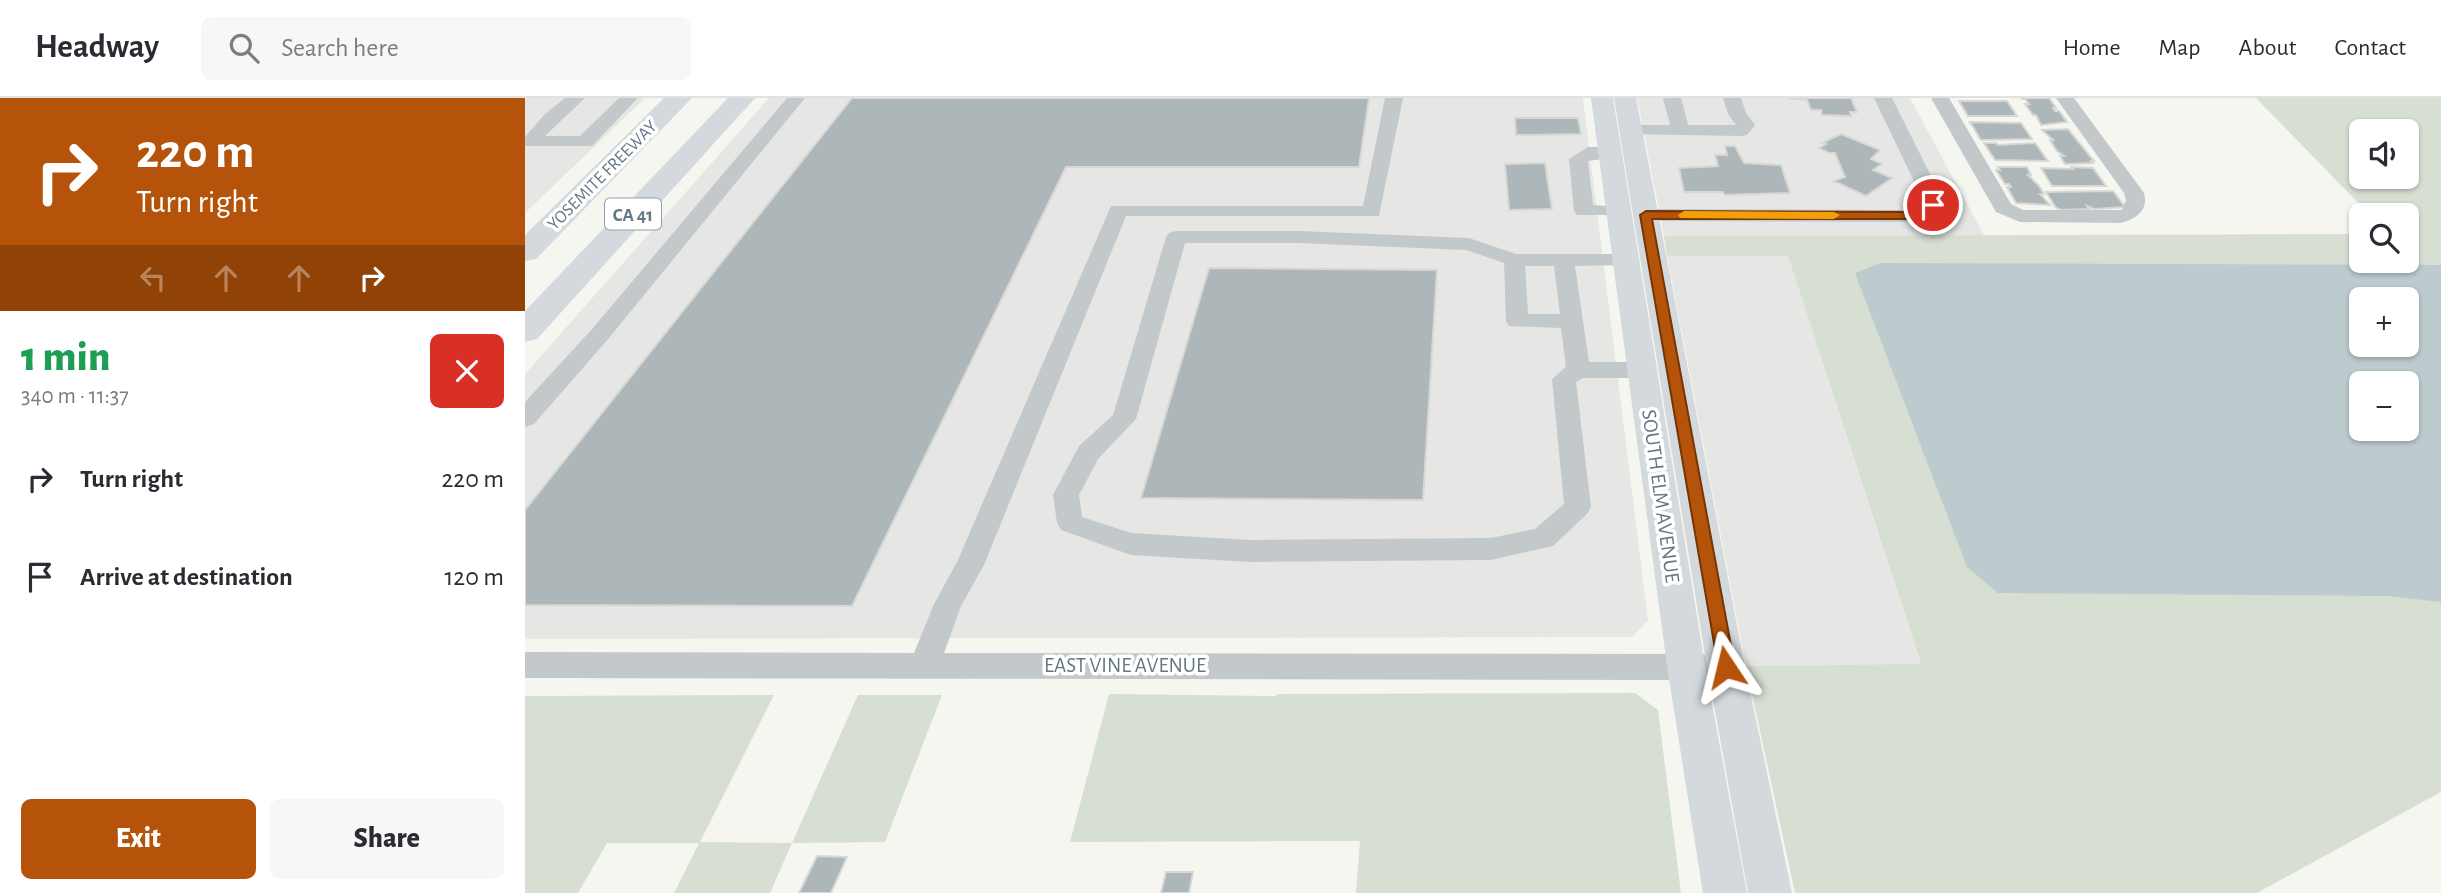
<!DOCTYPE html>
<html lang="en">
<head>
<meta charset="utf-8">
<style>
  :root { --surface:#fff; --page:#f7f7f7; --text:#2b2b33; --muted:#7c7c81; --line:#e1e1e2; --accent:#b45309 }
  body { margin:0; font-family:"Alegreya Sans",sans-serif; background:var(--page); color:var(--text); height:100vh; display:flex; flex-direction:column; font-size:26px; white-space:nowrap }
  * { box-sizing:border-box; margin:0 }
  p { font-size:23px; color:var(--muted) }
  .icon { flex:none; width:38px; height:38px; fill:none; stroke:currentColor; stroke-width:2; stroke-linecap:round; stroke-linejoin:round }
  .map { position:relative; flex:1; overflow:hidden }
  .drawer { display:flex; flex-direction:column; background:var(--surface); width:525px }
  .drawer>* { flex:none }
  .guide { background:#b45309; color:#fff; overflow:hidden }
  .fabs { position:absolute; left:1824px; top:21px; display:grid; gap:14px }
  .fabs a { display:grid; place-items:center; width:70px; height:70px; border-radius:10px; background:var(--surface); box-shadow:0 2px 5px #0004; font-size:35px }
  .pin { position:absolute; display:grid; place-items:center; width:60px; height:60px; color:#fff; margin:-30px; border:4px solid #fff; border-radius:50%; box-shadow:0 2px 7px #0007 }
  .me { position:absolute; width:77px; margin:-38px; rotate:350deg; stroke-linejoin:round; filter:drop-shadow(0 0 5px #0008) }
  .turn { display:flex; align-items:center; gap:24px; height:147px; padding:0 21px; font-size:32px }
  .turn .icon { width:91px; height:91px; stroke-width:2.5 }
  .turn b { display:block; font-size:49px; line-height:60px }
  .lanes { display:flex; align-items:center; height:66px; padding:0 21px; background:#0003; justify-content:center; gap:35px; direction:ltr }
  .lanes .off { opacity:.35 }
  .round { display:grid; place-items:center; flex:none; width:74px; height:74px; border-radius:10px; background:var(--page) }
  .headline { display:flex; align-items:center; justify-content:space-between; height:119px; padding:0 21px }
  h1 { font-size:42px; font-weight:800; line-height:52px; color:#1e9e55 }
  .cta { display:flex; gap:14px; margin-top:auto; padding:14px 21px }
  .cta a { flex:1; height:80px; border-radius:10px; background:var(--accent); color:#fff; font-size:28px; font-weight:800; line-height:80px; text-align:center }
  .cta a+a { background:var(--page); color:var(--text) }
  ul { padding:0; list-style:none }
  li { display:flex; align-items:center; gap:21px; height:98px; padding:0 21px }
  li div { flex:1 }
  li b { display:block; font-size:26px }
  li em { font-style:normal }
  header { display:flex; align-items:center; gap:42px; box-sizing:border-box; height:98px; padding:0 35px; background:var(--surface); border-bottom:2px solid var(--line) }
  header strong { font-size:33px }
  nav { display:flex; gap:38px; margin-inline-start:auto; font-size:24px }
  .search { width:490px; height:63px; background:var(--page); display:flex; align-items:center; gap:18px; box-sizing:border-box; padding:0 24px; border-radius:10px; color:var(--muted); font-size:26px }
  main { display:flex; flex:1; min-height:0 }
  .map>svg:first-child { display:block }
  .built { fill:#e6e7e5 }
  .green { fill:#d7ded2; fill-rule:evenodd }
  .water { fill:#bdcbcf; fill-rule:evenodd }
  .building { fill:#adb7ba; stroke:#d7d7d4; stroke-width:2 }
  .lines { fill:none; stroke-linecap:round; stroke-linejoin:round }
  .minor { fill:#c3c8ca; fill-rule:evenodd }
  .major { fill:#d3d9dd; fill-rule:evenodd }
  .highway { fill:#d3d9dd; fill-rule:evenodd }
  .route { fill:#b45309; stroke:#753606; stroke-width:2 }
  .slow { fill:#f59e0b }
  .labels { text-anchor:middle; stroke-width:7; stroke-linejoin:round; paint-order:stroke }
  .far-street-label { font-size:18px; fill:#627885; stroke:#fff }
  .shield { fill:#fff; stroke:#91a0aa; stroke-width:2 }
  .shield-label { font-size:19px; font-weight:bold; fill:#627885 }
  .street-label { font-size:21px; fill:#627885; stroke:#fff }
</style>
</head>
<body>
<header>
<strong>Headway</strong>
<div class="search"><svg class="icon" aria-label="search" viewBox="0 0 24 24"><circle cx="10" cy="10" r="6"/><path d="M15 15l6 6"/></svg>Search here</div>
<nav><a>Home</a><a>Map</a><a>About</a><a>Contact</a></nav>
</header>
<main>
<section class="drawer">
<div class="guide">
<div class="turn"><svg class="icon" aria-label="right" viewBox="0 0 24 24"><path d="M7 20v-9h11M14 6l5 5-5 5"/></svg><div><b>220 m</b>Turn right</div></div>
<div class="lanes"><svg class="icon off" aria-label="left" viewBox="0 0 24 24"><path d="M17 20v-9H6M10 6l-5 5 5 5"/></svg><svg class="icon off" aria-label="ahead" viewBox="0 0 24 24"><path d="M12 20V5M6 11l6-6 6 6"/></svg><svg class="icon off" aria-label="ahead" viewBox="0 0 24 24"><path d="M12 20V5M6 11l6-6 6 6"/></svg><svg class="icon" aria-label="right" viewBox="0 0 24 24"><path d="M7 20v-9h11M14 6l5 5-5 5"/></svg></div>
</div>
<div class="headline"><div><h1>1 min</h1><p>340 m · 11:37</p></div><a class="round" style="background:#d93025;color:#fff"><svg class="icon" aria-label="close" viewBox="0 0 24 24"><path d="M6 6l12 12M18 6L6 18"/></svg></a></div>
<ul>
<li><svg class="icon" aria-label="right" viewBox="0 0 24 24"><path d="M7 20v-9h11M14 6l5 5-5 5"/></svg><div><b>Turn right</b></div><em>220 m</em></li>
<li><svg class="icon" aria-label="arrive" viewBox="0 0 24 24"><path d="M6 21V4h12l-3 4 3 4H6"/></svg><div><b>Arrive at destination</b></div><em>120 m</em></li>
</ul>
<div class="cta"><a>Exit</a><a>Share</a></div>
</section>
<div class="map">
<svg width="1916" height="795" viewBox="0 0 1916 795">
  <rect width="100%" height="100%" fill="#f6f6f1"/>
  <path class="built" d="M0,0H120L0,115Z
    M244,0H1058L1123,523L1107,539L0,541V276Z
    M1112,0H1385L1459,137L1139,138Z
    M1142,158H1263L1396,567L1221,568Z"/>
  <path class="green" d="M1731,0H1916V694L1732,795H1270L1221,568L1396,566L1263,158H1142L1139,138L1836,136V163H1881V117H1845ZM1836,33H1881V79H1836ZM1836,201H1881V247H1836ZM1836,285H1881V331H1836Z
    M1110,595L1133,612L1156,795H831L835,743L545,744L584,596L751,598L752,596Z
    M249,597L175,744L267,745L333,597H417L360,744L267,745L245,795H149L174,745H82L53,795H0V598Z"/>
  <path class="water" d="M1355,165L1916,167V504L1862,498L1473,495L1442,469L1330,175ZM1836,201H1881V247H1836ZM1836,285H1881V331H1836Z"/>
  <path class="building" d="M327,0H844L834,69H541L327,508L0,507V412Z
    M1263,0H1329H1326L1332,14H1325L1326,18L1297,17L1296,12H1286L1282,2Z
    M1496,0H1524L1531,10H1528L1530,13H1534L1542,24L1516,27L1511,17H1508L1500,6H1504L1501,2Z
    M1434,3H1482L1492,18H1443Z
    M990,20H1053L1056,36L991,37Z
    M1445,24L1496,25L1507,41L1456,42Z
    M1543,31L1569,63H1566L1568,65L1540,66L1535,58H1539L1532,53L1525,42H1528L1517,32Z
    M1316,36L1355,52L1346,61L1357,66L1348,72L1367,80L1341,98L1309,83L1320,79L1310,55H1304L1294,50L1301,46L1297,45Z
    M1459,45H1471L1473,47L1510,45L1523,63L1470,62Z
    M1200,48H1210L1219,65L1256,67L1265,95L1199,97L1198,94H1159L1154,70L1193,68L1190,57H1202Z
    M1020,65L1027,111L984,112L980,66Z
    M1473,69H1502L1506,77H1503L1514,88L1519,96H1515L1518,99L1525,107L1491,105L1482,89H1486L1484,86H1480L1471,72H1475Z
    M1546,69L1568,70L1581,88H1527L1516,70L1548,71Z
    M1588,93L1600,109L1569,111L1562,108L1564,111L1536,112L1531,110L1521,94Z
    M684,170L912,172L898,402L616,400Z
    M292,758L322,759L306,795H274Z
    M641,774H668L664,795H636Z"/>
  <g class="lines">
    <path class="minor" d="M40,0H60L20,38H55L94,0H113L67,48H0V39L20,16Z
      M262,0H280L84,240L9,326L0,329V304L68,230Z
      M860,0H878L854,118H601L459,467L436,508L419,555L1178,556L1189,560L1193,569L1189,578L1178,582L0,580V554L389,555L409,506L432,464L586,108H838Z
      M1138,0H1156L1163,27H1211L1203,16L1198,0H1216L1221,15L1230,27L1222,37L1216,38L1100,36L1097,32L1106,27H1145Z
      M1349,0H1367L1418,102L1411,117L1382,124L1121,123L1114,121L1111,117L1114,113L1121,111L1382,112L1396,109L1398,102Z
      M1406,0H1424L1486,106L1498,112H1597L1601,102L1599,95L1531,0H1549L1619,95C1624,112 1611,121 1596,125L1495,124L1471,114Z
      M1063,49H1085L1094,55L1092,59L1063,63L1068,107L1101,109L1104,113L1101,117H1052L1049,113L1044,61Z
      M651,133H774L944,140L991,156H1108L1112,161L1108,166L1101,167L1050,168L1064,264H1118L1126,266L1130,272L1126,278L1118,280H1058L1051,284L1066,409L1062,416L1028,448L966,462L725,464L606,457L536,432L532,425L528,397L554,348L588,317L641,139L644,135ZM660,145H774L941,152L979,165L981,223L984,228L1036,230L1041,269L1027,281L1039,406L1010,431L966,440L725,442L606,435L557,419L554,397L573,361L611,321ZM1000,168H1029L1035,216H1003Z"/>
    <path class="major" d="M1066,0H1088L1180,568L1222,795H1178L1142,568Z
      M1089,0H1111L1220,569L1267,795H1223L1182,569Z"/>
    <path class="highway" d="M139,0H167L11,161L0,163V137Z
      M203,0H230L12,241L0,244V213Z"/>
  </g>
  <path class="route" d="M1408,103L1414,107L1408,115L1382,121H1127L1210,569L1207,574L1201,577L1194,574L1115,117L1121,113L1382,114L1394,113Z"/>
  <path class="slow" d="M1159,113L1309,114L1315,117L1309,121L1155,120L1153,117Z"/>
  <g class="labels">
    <g class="far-street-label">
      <text transform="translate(77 77) rotate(-45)" y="6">YOSEMITE FREEWAY</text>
    </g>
    <rect class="shield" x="80" y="100.5" width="56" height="31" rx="5"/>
    <g class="shield-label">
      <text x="108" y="123">CA 41</text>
    </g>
    <g class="street-label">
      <text transform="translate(1136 398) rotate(82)" y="7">SOUTH ELM AVENUE</text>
      <text x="600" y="574">EAST VINE AVENUE</text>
    </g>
  </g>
</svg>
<div class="fabs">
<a><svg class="icon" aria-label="sound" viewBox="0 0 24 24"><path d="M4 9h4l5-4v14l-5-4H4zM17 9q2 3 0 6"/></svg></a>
<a><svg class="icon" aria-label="search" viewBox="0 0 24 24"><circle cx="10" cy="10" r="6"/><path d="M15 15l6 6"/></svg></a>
<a>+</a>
<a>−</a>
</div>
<div class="pin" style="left:1408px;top:107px;background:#d93025"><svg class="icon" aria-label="arrive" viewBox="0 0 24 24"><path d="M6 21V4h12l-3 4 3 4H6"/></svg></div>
<svg class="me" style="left:1201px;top:569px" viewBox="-20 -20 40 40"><path d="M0-17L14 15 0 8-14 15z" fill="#b45309" stroke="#fff" stroke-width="4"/></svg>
</div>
</main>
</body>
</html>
